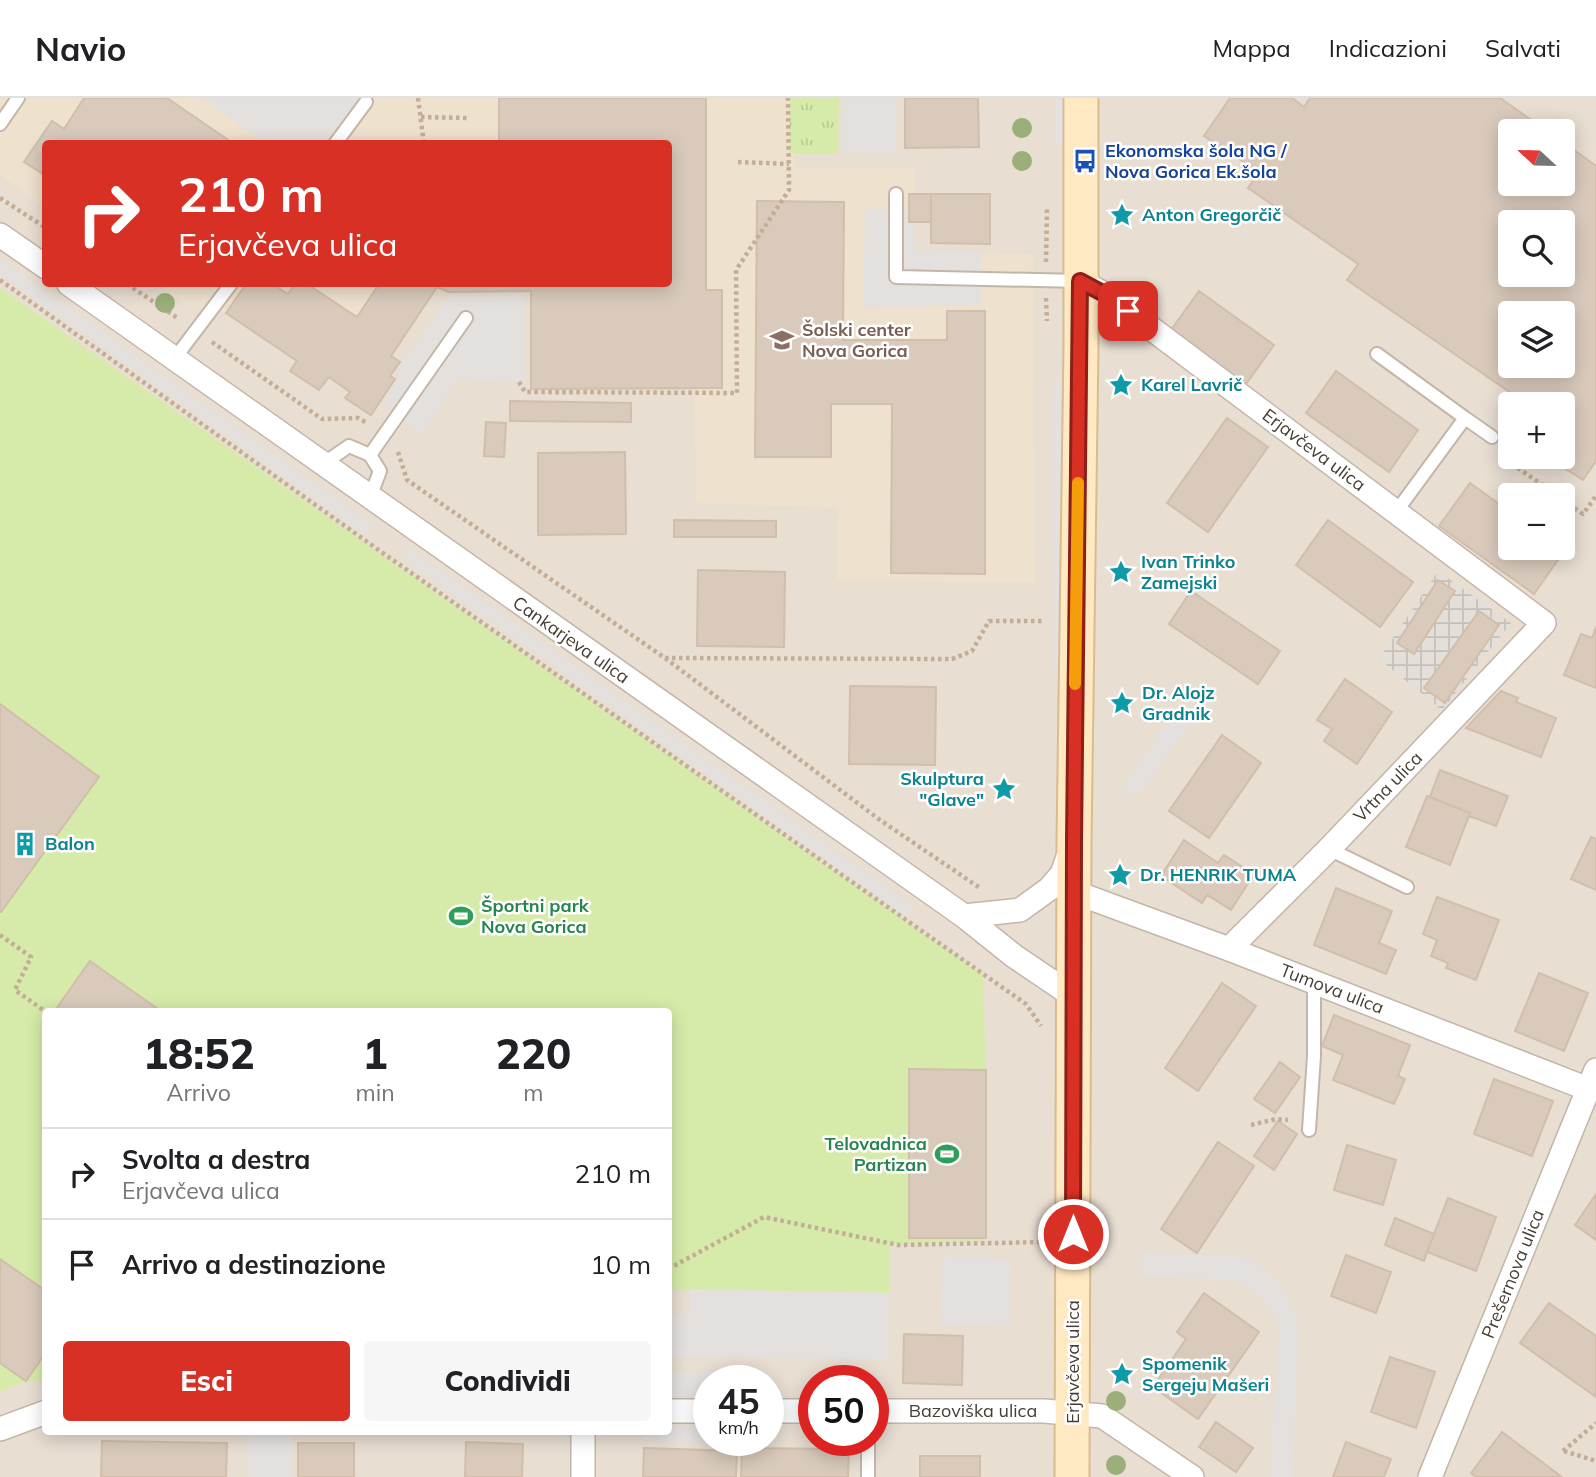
<!DOCTYPE html>
<html lang="it">
<head>
<meta charset="utf-8">
<style>
  :root { --surface:#fff; --page:#f6f6f6; --text:#202124; --muted:#757577; --line:#e0e0e0; --accent:#d93025 }
  body { margin:0; font-family:Mulish,sans-serif; background:var(--page); color:var(--text); height:100vh; display:flex; flex-direction:column; font-size:26px; white-space:nowrap }
  * { box-sizing:border-box; margin:0 }
  p { font-size:23px; color:var(--muted) }
  .icon { flex:none; width:38px; height:38px; fill:none; stroke:currentColor; stroke-width:2; stroke-linecap:round; stroke-linejoin:round }
  .map { position:relative; flex:1; overflow:hidden }
  .side { position:absolute; left:42px; top:910px; width:630px; height:427px; display:flex; flex-direction:column; background:var(--surface); border-radius:7px; box-shadow:0 4px 18px #0003 }
  .side>* { flex:none }
  .guide { position:absolute; left:42px; top:42px; width:630px; height:147px; border-radius:7px; box-shadow:0 4px 18px #0003; background:#d93025; color:#fff; overflow:hidden }
  .needle { width:46px; rotate:292deg }
  .tools { position:absolute; left:1498px; top:21px; display:grid; gap:14px }
  .tools a { display:grid; place-items:center; width:77px; height:77px; border-radius:7px; background:var(--surface); box-shadow:0 4px 18px #0003; font-size:35px }
  .speed { position:absolute; left:693px; top:1267px; display:flex; gap:14px; font-size:35px; font-weight:700; text-align:center }
  .speed>* { display:grid; place-content:center; width:91px; height:91px; border-radius:50%; background:var(--surface); box-shadow:0 4px 18px #0003; line-height:1 }
  .speed small { font-size:18px; font-weight:400 }
  .speed .limit { border:10px solid #d22; background:#fff; color:#111 }
  .pin { position:absolute; display:grid; place-items:center; width:60px; height:60px; color:#fff; margin:-30px; border-radius:14px; box-shadow:0 4px 10px #0006 }
  .me { position:absolute; width:77px; margin:-38px; rotate:0deg; stroke-linejoin:round; filter:drop-shadow(0 0 5px #0008) }
  .turn { display:flex; align-items:center; gap:24px; height:147px; padding:0 21px; font-size:32px }
  .turn .icon { width:91px; height:91px; stroke-width:2.5 }
  .turn b { display:block; font-size:49px; line-height:60px }
  .eta { display:flex; justify-content:space-evenly; align-items:center; height:119px; text-align:center }
  .eta b { font-size:42px; font-weight:800; line-height:49px }
  .button { display:flex; gap:14px; margin-top:auto; padding:14px 21px }
  .button a { flex:1; height:80px; border-radius:7px; background:var(--accent); color:#fff; font-size:28px; font-weight:800; line-height:80px; text-align:center }
  .button a+a { background:var(--page); color:var(--text) }
  ul { padding:0; list-style:none }
  li { display:flex; align-items:center; gap:21px; height:91px; padding:0 21px; border-top:2px solid var(--line) }
  li div { flex:1 }
  li b { display:block; font-size:26px }
  li em { font-style:normal }
  header { display:flex; align-items:center; gap:42px; box-sizing:border-box; height:98px; padding:0 35px; background:var(--surface); border-bottom:2px solid var(--line) }
  header strong { font-size:33px }
  nav { display:flex; gap:38px; margin-inline-start:auto; font-size:24px }
  .map>svg:first-child { display:block }
  .residential { fill:#e8ded2; fill-rule:evenodd }
  .industrial { fill:url(#industrial-grid) }
  .education { fill:#eee1cd }
  .grass { fill:url(#grass-tufts) }
  .pitch { fill:#d6eba9 }
  .parking { fill:#e4e0dd }
  .building { fill:#d9cabc; stroke:#d1beab; stroke-width:2; fill-rule:evenodd }
  .lines { fill:none; stroke-linecap:round; stroke-linejoin:round }
  .service-casing { stroke:#c3b6a9; stroke-width:16 }
  .minor-casing { stroke:#c3b6a9; stroke-width:26 }
  .secondary-casing { stroke:#d7bc90; stroke-width:37 }
  .path { stroke:#c3ad96; stroke-width:4.5; stroke-dasharray:3.5 3.5; stroke-linecap:butt }
  .service { stroke:#fff; stroke-width:12 }
  .minor { stroke:#fff; stroke-width:23 }
  .secondary { stroke:#ffe9c3; stroke-width:33 }
  .tree { fill:#9aaf79 }
  .route-casing { stroke:#8d1f18; stroke-width:18 }
  .route { stroke:#d93025; stroke-width:12 }
  .slow { stroke:#f59e0b; stroke-width:12 }
  .labels { text-anchor:middle; stroke-width:5; stroke-linejoin:round; paint-order:stroke }
  .transit-label { font-size:18px; font-weight:bold; fill:#164399; stroke:#fff; text-anchor:start }
  .culture-label { font-size:18px; font-weight:bold; fill:#0d838f; stroke:#fff; text-anchor:start }
  .education-label { font-size:18px; font-weight:bold; fill:#785e54; stroke:#fff; text-anchor:start }
  .street-label { font-size:18px; fill:#463d34; stroke:#fff }
  .leisure-label { font-size:18px; font-weight:bold; fill:#27864d; stroke:#fff; text-anchor:start }
</style>
</head>
<body>
<header>
<strong>Navio</strong>
<nav><a>Mappa</a><a>Indicazioni</a><a>Salvati</a></nav>
</header>
<div class="map">
<svg width="1596" height="1379" viewBox="0 0 1596 1379">
  <defs>
    <pattern id="industrial-grid" width="8" height="8" patternUnits="userSpaceOnUse" patternTransform="scale(1.75)"><rect width="8" height="8" fill="#e5dfd9"/><path d="M0 4h8M4 0v8" fill="none" stroke="#c6c0bb"/></pattern>
    <pattern id="grass-tufts" width="24" height="20" patternUnits="userSpaceOnUse" patternTransform="scale(1.75)"><rect width="24" height="20" fill="#d6eba9"/><path d="M3 7l-1-3M5 7V3M7 7l1-3M15 17l-1-3M17 17v-4M19 17l1-3" fill="none" stroke="#b9ca92"/></pattern>
  </defs>
  <rect width="100%" height="100%" fill="#f4ede4"/>
  <path class="residential" d="M0,0H1596V1379H0ZM1510,33H1563V86H1510ZM46,46H668V186H46ZM1510,124H1563V177H1510ZM1510,215H1563V268H1510ZM1510,306H1563V359H1510ZM1510,397H1563V450H1510ZM46,914H668V1334H46ZM709,1283H768V1342H709ZM814,1283H873V1342H814Z"/>
  <path class="industrial" d="M1438,473L1511,525L1442,612L1379,561Z"/>
  <path class="education" d="M0,0H794L795,69L915,70V153L1033,156L1035,484L837,483L838,410L696,405L694,290L531,291V193L448,194L431,186H668V46H46L45,109L0,77Z
    M156,186H246L226,215L188,208Z
    M307,186H379L357,219Z"/>
  <path class="grass" d="M790,0H839L838,56L789,55Z"/>
  <path class="pitch" d="M0,190L983,877L986,972L983,1143L890,1146L889,1195L669,1191L668,914H46L45,1283H26L0,1294Z"/>
  <path class="parking" d="M203,0H358L325,45L265,46Z
    M843,0H896L895,55L842,54Z
    M1055,0H1066L1065,48H1054Z
    M865,111H915V153L981,154V207L863,210Z
    M0,161L373,428L366,437L0,176Z
    M523,198L524,284L456,281L420,338L384,302L401,279L398,271L449,199Z
    M1054,281H1066L1065,577H1053Z
    M410,451L913,809L907,819L404,461Z
    M1173,614L1197,616L1140,694L1121,692Z
    M1143,1154L1250,1160L1280,1185L1299,1224L1292,1379H1270L1279,1229L1266,1203L1237,1182L1142,1178Z
    M941,1159L1012,1161L1011,1228L939,1226Z
    M690,1191L889,1195L887,1262L669,1258V1216H690Z
    M772,1273V1299H768V1283H709V1299L669,1300V1274Z
    M669,1328L709,1329V1342H764V1345L643,1342L644,1334H668Z
    M247,1335H292V1379H247Z"/>
  <path class="building" d="M84,0H167L234,46H46V78L24,64L52,23L64,31Z
    M499,0H706V192H722V290L531,291V193L448,194L431,186H668V46H499Z
    M905,0H978L979,49L905,50Z
    M1230,0H1292L1304,9L1310,0H1500L1547,33H1510V86H1563V44L1596,68V363L1583,382L1547,359H1563V306H1527L1347,182L1358,166L1248,90L1259,74L1204,38ZM1510,124H1563V177H1510ZM1510,215H1563V268H1510Z
    M909,96H931V124H909Z
    M931,96H990V146L931,145Z
    M757,103L844,104L843,242H947V213H985V476L891,475L892,306H831V359H755Z
    M246,186H272L288,196L295,186H307L357,219L379,186H431L437,189L391,258L400,264L390,278L395,281L371,317L345,300L350,294L329,279L319,292L290,273L297,263L226,215Z
    M1199,193L1274,247L1246,286L1171,232Z
    M1336,273L1418,332L1389,374L1306,315Z
    M510,303L631,305V324L510,323Z
    M1227,320L1268,349L1208,434L1167,405Z
    M486,324L506,325L504,359L484,358Z
    M625,354L626,436L538,437V355Z
    M1470,385L1510,414V450H1561L1565,452L1534,496L1439,428Z
    M674,422L776,423V439H674Z
    M1328,422L1413,484L1380,529L1296,467Z
    M698,472L785,474L784,549L697,548Z
    M1438,482L1455,493L1414,556L1397,545Z
    M1191,493L1280,553L1258,586L1169,526Z
    M1479,513L1499,527L1445,605L1424,590Z
    M1596,529V590L1564,577L1581,536L1592,540Z
    M1345,581L1392,614L1357,666L1324,643L1332,631L1317,622Z
    M850,588L936,589L935,667L849,666Z
    M1501,593L1518,600L1516,604L1556,620L1541,659L1466,630Z
    M0,606L99,679L1,814H0Z
    M1222,637L1261,665L1209,740L1169,713Z
    M1440,672L1508,698L1496,728L1469,718L1470,715L1430,699Z
    M1427,698L1470,715L1450,767L1406,749Z
    M1591,739L1596,741V792L1571,781Z
    M1184,742L1218,765L1224,757L1254,776L1231,812L1207,797L1202,805L1161,778Z
    M1336,790L1392,813L1379,845L1396,852L1386,876L1314,847Z
    M1437,799L1499,822L1476,882L1446,870L1448,865L1431,858L1437,842L1423,836Z
    M90,863L162,914H60L56,911Z
    M1539,875L1588,895L1564,953L1515,933Z
    M1222,885L1256,908L1198,993L1165,970Z
    M1334,917L1410,947L1398,978L1405,981L1394,1006L1333,982L1343,957L1322,948Z
    M1280,964L1300,979L1275,1015L1254,1001Z
    M909,971L986,972V1140H909Z
    M1494,981L1553,1003L1532,1058L1474,1036Z
    M1278,1023L1297,1036L1274,1072L1254,1058Z
    M1218,1044L1254,1068L1197,1155L1161,1131Z
    M1347,1047L1396,1062L1383,1107L1334,1092Z
    M1596,1096V1142L1575,1127Z
    M1448,1100L1496,1119L1476,1173L1427,1154Z
    M1395,1120L1434,1136L1424,1163L1385,1147Z
    M1346,1157L1391,1174L1376,1215L1331,1198Z
    M0,1161L46,1193V1254L26,1283L0,1265Z
    M1204,1195L1259,1234L1198,1321L1153,1289L1186,1241L1177,1234Z
    M1549,1205L1596,1238V1299L1520,1245Z
    M904,1236L963,1238L962,1287L903,1285Z
    M1390,1259L1435,1274L1416,1330L1371,1314Z
    M1216,1324L1253,1350L1236,1374L1199,1349Z
    M1502,1334L1562,1379H1476L1471,1375Z
    M102,1343L227,1345L226,1379H101Z
    M466,1344L523,1346L522,1379H465Z
    M1346,1344L1391,1361L1384,1379H1333Z
    M298,1345H354V1379H298Z
    M644,1350L737,1353L736,1379H643Z
    M742,1350L849,1351L848,1379H741Z
    M920,1358H980V1379H920Z"/>
  <g class="lines">
    <g class="service-casing">
      <path id="service" d="M0,26L18,0
        M335,46L366,4
        M896,96V179L1080,183
        M1377,256L1465,320
        M175,260L231,186
        M370,357L466,220
        M323,366L349,348L370,357L380,373L370,399
        M1396,414L1465,320L1492,339
        M1329,751L1407,789
        M1309,1032L1314,958V884
        M868,1342V1379"/>
    </g>
    <g class="minor-casing">
      <path id="minor" d="M0,137L46,169
        M1080,183L1108,198L1544,525L1329,751L1229,851
        M69,186L964,818L1014,858L1073,898
        M1074,794L1229,851L1588,991
        M964,818L1020,812L1049,791L1062,776L1069,756
        M668,1313H709
        M768,1313H814
        M873,1313H1044L1102,1318L1192,1379
        M0,1331L46,1314
        M583,1379V1334
        M1430,1379L1596,972"/>
    </g>
    <g class="secondary-casing">
      <path id="secondary" d="M1072,1379L1074,743L1081,249V0"/>
    </g>
    <path class="path" d="M418,0L424,46
      M421,19L467,20
      M738,64L789,66
      M0,100L46,130
      M1046,164L1047,109
      M0,182L380,453L1026,906L1041,928
      M127,186L179,221
      M1046,200L1047,223
      M212,244L322,321L358,320L367,325
      M519,284L525,294L737,295L736,172L789,92L788,0
      M398,354L407,382L665,560L880,722L980,790
      M1504,354L1515,368L1557,397
      M1563,402L1583,416L1596,398
      M665,560L952,561L972,553L989,523H1044
      M0,837L31,859L15,892L46,914
      M1251,1027L1276,1021L1288,1022
      M668,1171L764,1119L898,1147L1044,1144
      M1563,1353L1596,1325
      M1564,1353L1596,1363"/>
    <use href="#service" class="service"/>
    <use href="#minor" class="minor"/>
    <use href="#secondary" class="secondary"/>
  </g>
  <g class="tree">
    <circle cx="1022" cy="30" r="10"/>
    <circle cx="1022" cy="63" r="10"/>
    <circle cx="165" cy="205" r="10"/>
    <circle cx="1116" cy="1303" r="10"/>
    <circle cx="1116" cy="1367" r="10"/>
  </g>
  <g class="lines">
    <g class="route-casing">
      <path id="route" d="M1073,1136L1074,743L1080,183L1108,198L1128,213"/>
    </g>
    <use href="#route" class="route"/>
    <path class="slow" d="M1075,586L1078,385"/>
  </g>
  <defs>
    <g id="bus-bare" transform="scale(1.89)"><path d="M-5-6H5V4H4V6H2V4H-2V6H-4V4H-5ZM-3.5-4V0h7V-4ZM-3.5 1.2v1.5H-2V1.2ZM2 1.2v1.5H3.5V1.2Z" fill="#1a4fb4" stroke="#fff" stroke-width="2.5" paint-order="stroke"/></g>
    <g id="sight-bare" transform="scale(1.89)"><path d="M0-6L1.8-2.2L6-1.7L2.9 1.2L3.7 5.4L0 3.3L-3.7 5.4L-2.9 1.2L-6-1.7L-1.8-2.2Z" fill="#0f9aa8" stroke="#fff" stroke-width="2.5" paint-order="stroke"/></g>
    <g id="school-bare" transform="scale(1.89)"><path d="M0-5L7-2L0 1L-7-2ZM-4 1L0 2.5L4 1V4Q0 6-4 4Z" fill="#8d6e63" stroke="#fff" stroke-width="2.5" paint-order="stroke"/></g>
    <g id="building-bare" transform="scale(1.89)"><path d="M-4-6H4V6H1V3H-1V6H-4ZM-2.5-4.3h1.7v1.8h-1.7ZM.8-4.3h1.7v1.8H.8ZM-2.5-1h1.7V.8h-1.7ZM.8-1h1.7V.8H.8Z" fill="#0f9aa8" stroke="#fff" stroke-width="2.5" paint-order="stroke"/></g>
    <g id="stadium-bare" transform="scale(1.89)"><path d="M0-5a6.5 5 0 1 0 0 10a6.5 5 0 1 0 0-10ZM-3.5-1.8h7v3.6h-7Z" fill="#2e9e5b" stroke="#fff" stroke-width="2.5" paint-order="stroke"/></g>
  </defs>
  <g fill-rule="evenodd">
    <use href="#bus-bare" x="1085" y="63"/>
    <use href="#sight-bare" x="1122" y="117"/>
    <use href="#school-bare" x="782" y="242"/>
    <use href="#sight-bare" x="1121" y="287"/>
    <use href="#sight-bare" x="1121" y="474"/>
    <use href="#sight-bare" x="1122" y="605"/>
    <use href="#sight-bare" x="1004" y="691"/>
    <use href="#building-bare" x="25" y="746"/>
    <use href="#sight-bare" x="1120" y="777"/>
    <use href="#stadium-bare" x="461" y="818"/>
    <use href="#stadium-bare" x="947" y="1056"/>
    <use href="#sight-bare" x="1122" y="1276"/>
  </g>
  <g class="labels">
    <g class="transit-label">
      <text x="1105" y="59">Ekonomska šola NG /<tspan x="1105" dy="21">Nova Gorica Ek.šola</tspan></text>
    </g>
    <g class="culture-label">
      <text x="1142" y="123">Anton Gregorčič</text>
      <text x="1141" y="293">Karel Lavrič</text>
      <text x="1141" y="470">Ivan Trinko<tspan x="1141" dy="21">Zamejski</tspan></text>
      <text x="1142" y="601">Dr. Alojz<tspan x="1142" dy="21">Gradnik</tspan></text>
      <text x="984" y="687" text-anchor="end">Skulptura<tspan x="984" dy="21">"Glave"</tspan></text>
      <text x="45" y="752">Balon</text>
      <text x="1140" y="783">Dr. HENRIK TUMA</text>
      <text x="1142" y="1272">Spomenik<tspan x="1142" dy="21">Sergeju Mašeri</tspan></text>
    </g>
    <g class="education-label">
      <text x="802" y="238">Šolski center<tspan x="802" dy="21">Nova Gorica</tspan></text>
    </g>
    <g class="street-label">
      <text transform="translate(1314 352) rotate(37)" y="6">Erjavčeva ulica</text>
      <text transform="translate(571 542) rotate(35)" y="6">Cankarjeva ulica</text>
      <text transform="translate(1388 689) rotate(-46)" y="6">Vrtna ulica</text>
      <text transform="translate(1332 891) rotate(21)" y="6">Tumova ulica</text>
      <text transform="translate(1513 1176) rotate(-68)" y="6">Prešernova ulica</text>
      <text transform="translate(1073 1264) rotate(-90)" y="6">Erjavčeva ulica</text>
      <text x="973" y="1319">Bazoviška ulica</text>
    </g>
    <g class="leisure-label">
      <text x="481" y="814">Športni park<tspan x="481" dy="21">Nova Gorica</tspan></text>
      <text x="927" y="1052" text-anchor="end">Telovadnica<tspan x="927" dy="21">Partizan</tspan></text>
    </g>
  </g>
</svg>
<div class="tools">
<a><svg class="needle" viewBox="-14 -14 28 28"><path d="M0-13l5 13h-10z" fill="#e53935"/><path d="M0 13l5-13h-10z" fill="#757577"/></svg></a>
<a><svg class="icon" aria-label="search" viewBox="0 0 24 24"><circle cx="10" cy="10" r="6"/><path d="M15 15l6 6"/></svg></a>
<a><svg class="icon" aria-label="layers" viewBox="0 0 24 24"><path d="M12 4l9 5-9 5-9-5zM3 14l9 5 9-5"/></svg></a>
<a>+</a>
<a>−</a>
</div>
<div class="speed"><div>45<small>km/h</small></div><div class="limit">50</div></div>
<div class="pin" style="left:1128px;top:213px;background:#d93025"><svg class="icon" aria-label="arrive" viewBox="0 0 24 24"><path d="M6 21V4h12l-3 4 3 4H6"/></svg></div>
<svg class="me" style="left:1073px;top:1136px" viewBox="-20 -20 40 40"><circle r="17" fill="#d93025" stroke="#fff" stroke-width="3"/><path d="M0-11L8 9 0 5-8 9z" fill="#fff"/></svg>
<div class="guide">
<div class="turn"><svg class="icon" aria-label="right" viewBox="0 0 24 24"><path d="M7 20v-9h11M14 6l5 5-5 5"/></svg><div><b>210 m</b>Erjavčeva ulica</div></div>
</div>
<section class="side">
<div class="eta">
<div><b>18:52</b><p>Arrivo</p></div>
<div><b>1</b><p>min</p></div>
<div><b>220</b><p>m</p></div>
</div>
<ul>
<li><svg class="icon" aria-label="right" viewBox="0 0 24 24"><path d="M7 20v-9h11M14 6l5 5-5 5"/></svg><div><b>Svolta a destra</b><p>Erjavčeva ulica</p></div><em>210 m</em></li>
<li><svg class="icon" aria-label="arrive" viewBox="0 0 24 24"><path d="M6 21V4h12l-3 4 3 4H6"/></svg><div><b>Arrivo a destinazione</b></div><em>10 m</em></li>
</ul>
<div class="button"><a>Esci</a><a>Condividi</a></div>
</section>
</div>
</body>
</html>
